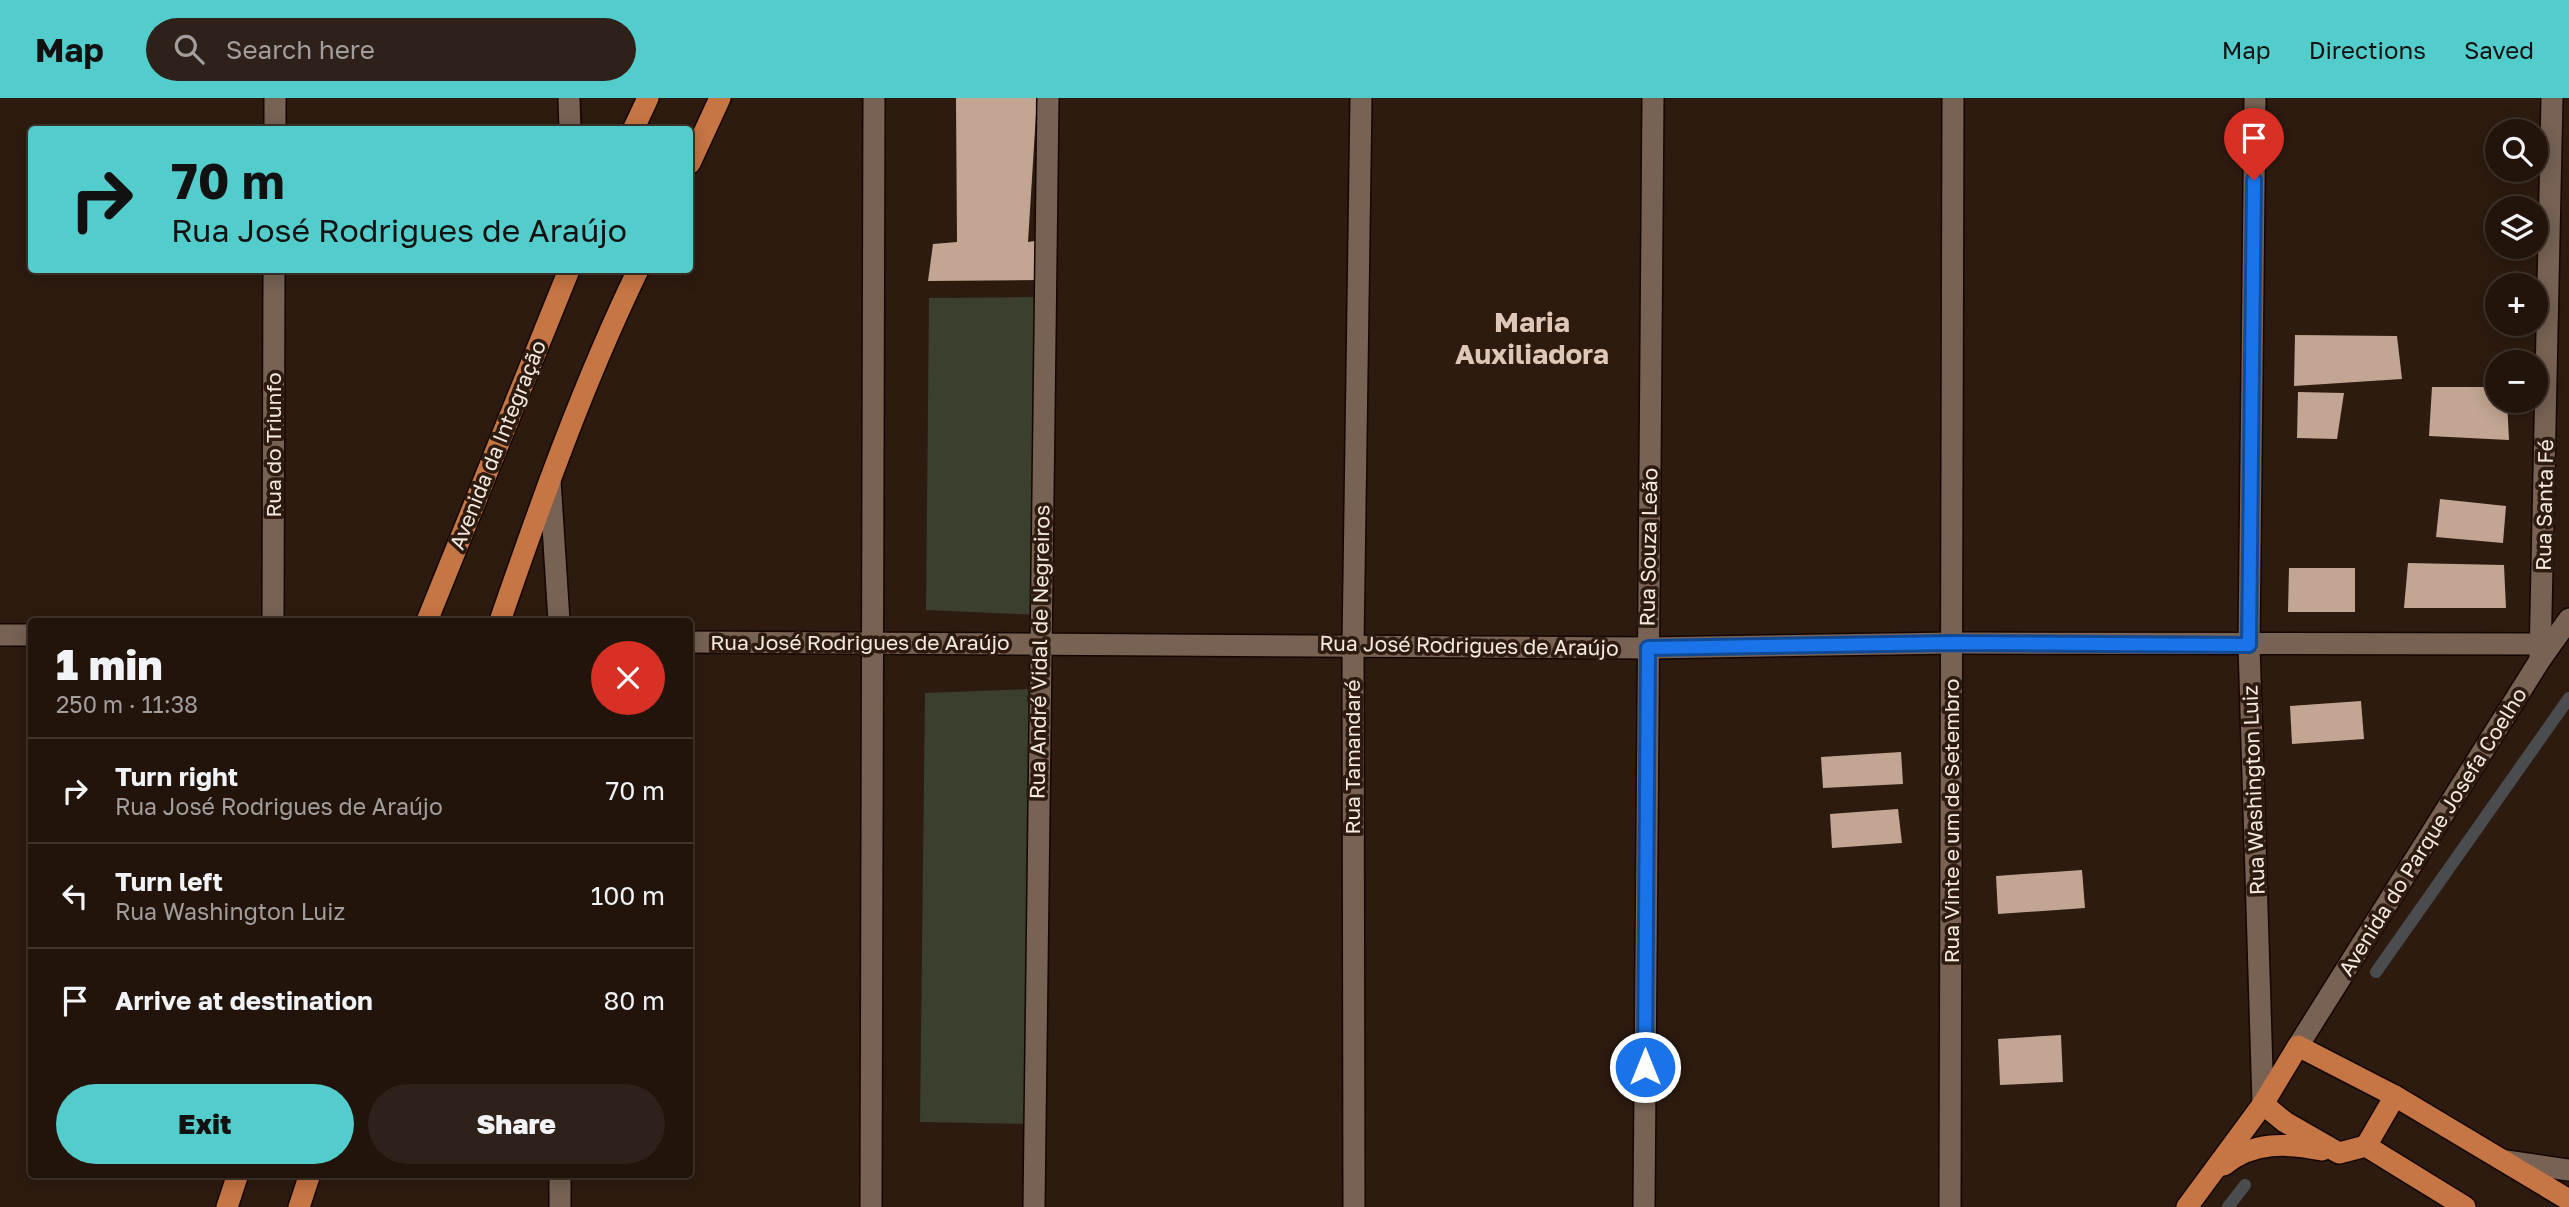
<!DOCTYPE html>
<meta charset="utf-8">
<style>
body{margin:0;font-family:"Golos Text",sans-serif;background:#2e2119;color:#f1f3f6;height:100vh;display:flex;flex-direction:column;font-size:26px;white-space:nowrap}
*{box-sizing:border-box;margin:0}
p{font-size:23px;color:#a29e9d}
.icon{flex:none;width:38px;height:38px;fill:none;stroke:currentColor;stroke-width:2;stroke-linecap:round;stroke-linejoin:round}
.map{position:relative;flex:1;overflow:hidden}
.panel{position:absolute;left:28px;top:520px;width:665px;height:560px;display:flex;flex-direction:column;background:#22140b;border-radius:7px;box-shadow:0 4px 18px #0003,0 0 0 2px #3f332c}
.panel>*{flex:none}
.guide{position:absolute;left:28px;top:28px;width:665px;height:147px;border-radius:7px;box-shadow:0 4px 18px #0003,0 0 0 2px #3f332c;background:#53cdcb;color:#111;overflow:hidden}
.buttons{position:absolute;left:2485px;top:21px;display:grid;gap:14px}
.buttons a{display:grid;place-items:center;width:63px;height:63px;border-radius:50%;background:#22140b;box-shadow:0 4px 18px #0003,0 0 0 2px #3f332c;font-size:35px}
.pin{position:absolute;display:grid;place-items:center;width:60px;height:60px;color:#fff;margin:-72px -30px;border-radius:50% 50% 50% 0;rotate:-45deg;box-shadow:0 0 7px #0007}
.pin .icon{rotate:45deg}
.me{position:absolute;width:77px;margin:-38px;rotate:0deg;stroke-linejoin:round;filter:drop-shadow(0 0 5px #0008)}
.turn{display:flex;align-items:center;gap:24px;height:147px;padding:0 28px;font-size:32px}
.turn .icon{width:91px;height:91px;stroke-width:2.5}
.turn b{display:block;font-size:49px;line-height:60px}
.round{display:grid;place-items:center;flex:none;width:74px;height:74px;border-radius:37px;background:#2e2119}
.headline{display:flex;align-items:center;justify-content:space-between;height:119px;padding:0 28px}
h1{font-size:42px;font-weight:800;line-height:52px}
.cta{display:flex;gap:14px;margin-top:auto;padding:14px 28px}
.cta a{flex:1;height:80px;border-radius:42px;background:#53cdcb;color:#111;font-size:28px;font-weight:800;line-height:80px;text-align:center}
.cta a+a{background:#2e2119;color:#f1f3f6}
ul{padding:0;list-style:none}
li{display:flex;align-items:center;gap:21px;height:105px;padding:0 28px;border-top:2px solid #3f332c}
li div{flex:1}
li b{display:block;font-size:26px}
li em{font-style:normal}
header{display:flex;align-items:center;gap:42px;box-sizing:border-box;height:98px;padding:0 35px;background:#53cdcb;color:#111}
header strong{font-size:33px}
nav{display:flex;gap:38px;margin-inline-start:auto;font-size:24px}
.search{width:490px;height:63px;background:#2e2119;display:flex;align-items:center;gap:18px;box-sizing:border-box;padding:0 24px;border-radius:38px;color:#a29e9d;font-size:26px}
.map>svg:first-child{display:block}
.green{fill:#3a3f2e}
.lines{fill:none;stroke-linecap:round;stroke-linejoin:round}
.stream{stroke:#4a4c4f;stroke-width:12}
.building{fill:#c2a693}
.minor-casing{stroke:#140600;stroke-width:24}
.major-casing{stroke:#140600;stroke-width:24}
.minor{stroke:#776254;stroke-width:21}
.major{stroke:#c67544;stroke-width:21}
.route-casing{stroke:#114b97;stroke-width:18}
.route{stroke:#1a73e8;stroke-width:12}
.labels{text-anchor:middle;stroke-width:7;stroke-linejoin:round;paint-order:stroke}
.street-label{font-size:21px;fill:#f5e9e0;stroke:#2d1b0f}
.district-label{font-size:28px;font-weight:bold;fill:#dfc7b7;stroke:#2d1b0f}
</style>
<header>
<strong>Map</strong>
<div class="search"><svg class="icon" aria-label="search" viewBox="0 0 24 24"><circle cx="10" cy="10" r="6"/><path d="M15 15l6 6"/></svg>Search here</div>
<nav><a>Map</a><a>Directions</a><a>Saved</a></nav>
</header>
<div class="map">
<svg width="2569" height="1109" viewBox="0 0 2569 1109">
<rect width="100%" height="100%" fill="#2d1b0f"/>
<g class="green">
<polygon points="1036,199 1041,517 926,512 929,200"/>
<polygon points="1029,591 1038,1026 920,1024 925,595"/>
</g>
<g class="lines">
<g class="stream">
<polyline points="2376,874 2569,600"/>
<polyline points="2228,1109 2245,1087"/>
</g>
</g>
<g class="building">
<polygon points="956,0 1037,0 1028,144 1041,142 1040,182 928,183 933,146 957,144"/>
<polygon points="2295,237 2397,238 2402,281 2294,288"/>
<polygon points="2432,289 2497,289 2497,303 2507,303 2509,342 2429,338"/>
<polygon points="2298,294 2344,295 2337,341 2297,340"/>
<polygon points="2440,401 2506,408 2503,445 2436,439"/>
<polygon points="2408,465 2504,467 2506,510 2404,510"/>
<polygon points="2289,470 2355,470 2355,514 2288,514"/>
<polygon points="2361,603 2364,641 2292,646 2290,608"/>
<polygon points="1901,654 1903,686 1823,690 1821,659"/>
<polygon points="1898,711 1902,745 1832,750 1830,716"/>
<polygon points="2082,772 2085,810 1998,816 1996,778"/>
<polygon points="2061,937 2063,984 2000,987 1998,941"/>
</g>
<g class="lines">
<defs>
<g id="minor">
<polyline points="569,0 570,32"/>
<polyline points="2255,0 2249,547 2263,1006"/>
<polyline points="275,32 275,0"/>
<polyline points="550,382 559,523"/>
<polyline points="273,523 274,172"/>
<polyline points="0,537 32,537"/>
<polyline points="690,544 1648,550 1953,545 2542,546"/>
<polyline points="2540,562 2552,0"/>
<polyline points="2298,948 2540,562 2569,521"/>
<polyline points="2506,1063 2569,1072"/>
<polyline points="560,1076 560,1109"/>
<polyline points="871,1109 874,0"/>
<polyline points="1034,1109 1048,0"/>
<polyline points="1354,1109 1353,547 1361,0"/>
<polyline points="1644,1109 1653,0"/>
<polyline points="1950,1109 1953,0"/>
</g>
<g id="major">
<polyline points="633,32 648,0"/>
<polyline points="690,65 720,0"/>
<polyline points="427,523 569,172"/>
<path d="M500 523C541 404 583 286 638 172"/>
<polyline points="2263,1006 2285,1024 2339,1055 2366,1048 2465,1109"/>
<polyline points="2366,1048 2395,998"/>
<path d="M2224 1067C2253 1043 2287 1045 2322 1052"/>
<polyline points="227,1109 238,1076"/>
<polyline points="299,1109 310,1076"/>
<polyline points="2187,1109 2263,1006 2298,948 2395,998 2569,1102"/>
</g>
</defs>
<use href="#minor" class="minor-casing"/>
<use href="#major" class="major-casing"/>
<use href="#minor" class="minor"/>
<use href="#major" class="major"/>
</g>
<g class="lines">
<defs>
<polyline id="route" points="1645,969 1648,550 1952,545 2249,547 2254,82"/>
</defs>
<use href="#route" class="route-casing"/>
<use href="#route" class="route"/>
</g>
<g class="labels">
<g class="street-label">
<text transform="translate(274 347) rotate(-90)" y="7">Rua do Triunfo</text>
<text transform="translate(498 347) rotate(-68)" y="7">Avenida da Integração</text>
<text transform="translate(2545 407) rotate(-89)" y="7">Rua Santa Fé</text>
<text transform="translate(1649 449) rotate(-89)" y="7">Rua Souza Leão</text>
<text x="860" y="552">Rua José Rodrigues de Araújo</text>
<text transform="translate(1469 548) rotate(1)" y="7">Rua José Rodrigues de Araújo</text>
<text transform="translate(1040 554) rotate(-89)" y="7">Rua André Vidal de Negreiros</text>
<text transform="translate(1353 659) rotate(-90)" y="7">Rua Tamandaré</text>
<text transform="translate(2254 692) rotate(-92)" y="7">Rua Washington Luiz</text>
<text transform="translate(1952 723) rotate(-90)" y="7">Rua Vinte e um de Setembro</text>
<text transform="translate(2433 734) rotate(-58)" y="7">Avenida do Parque Josefa Coelho</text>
</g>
<g class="district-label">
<text x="1532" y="234">Maria<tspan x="1532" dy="32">Auxiliadora</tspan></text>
</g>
</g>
</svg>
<div class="buttons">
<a><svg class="icon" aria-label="search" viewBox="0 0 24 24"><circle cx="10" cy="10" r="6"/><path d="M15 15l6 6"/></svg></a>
<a><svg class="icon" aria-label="layers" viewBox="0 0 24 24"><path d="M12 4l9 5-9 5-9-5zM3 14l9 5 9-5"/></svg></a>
<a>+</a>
<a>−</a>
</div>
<div class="pin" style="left:2254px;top:82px;background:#d93025"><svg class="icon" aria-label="arrive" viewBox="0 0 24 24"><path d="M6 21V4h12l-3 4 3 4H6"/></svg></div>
<svg class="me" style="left:1645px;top:969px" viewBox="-20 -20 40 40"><circle r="17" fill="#1a73e8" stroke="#fff" stroke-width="3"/><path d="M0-11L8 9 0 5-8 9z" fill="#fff"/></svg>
<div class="guide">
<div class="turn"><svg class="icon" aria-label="right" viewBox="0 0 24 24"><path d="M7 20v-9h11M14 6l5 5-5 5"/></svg><div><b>70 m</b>Rua José Rodrigues de Araújo</div></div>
</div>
<section class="panel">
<div class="headline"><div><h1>1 min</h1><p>250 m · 11:38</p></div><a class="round" style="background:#d93025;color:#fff"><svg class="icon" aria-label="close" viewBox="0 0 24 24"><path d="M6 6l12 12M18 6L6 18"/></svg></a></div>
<ul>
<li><svg class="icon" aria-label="right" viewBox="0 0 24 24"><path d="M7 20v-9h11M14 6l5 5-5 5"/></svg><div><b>Turn right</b><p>Rua José Rodrigues de Araújo</p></div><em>70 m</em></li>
<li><svg class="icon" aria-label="left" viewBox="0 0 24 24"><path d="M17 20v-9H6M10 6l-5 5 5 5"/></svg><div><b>Turn left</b><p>Rua Washington Luiz</p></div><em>100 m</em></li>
<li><svg class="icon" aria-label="arrive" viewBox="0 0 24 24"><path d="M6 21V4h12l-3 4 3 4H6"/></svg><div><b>Arrive at destination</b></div><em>80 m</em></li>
</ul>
<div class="cta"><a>Exit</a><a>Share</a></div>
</section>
</div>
